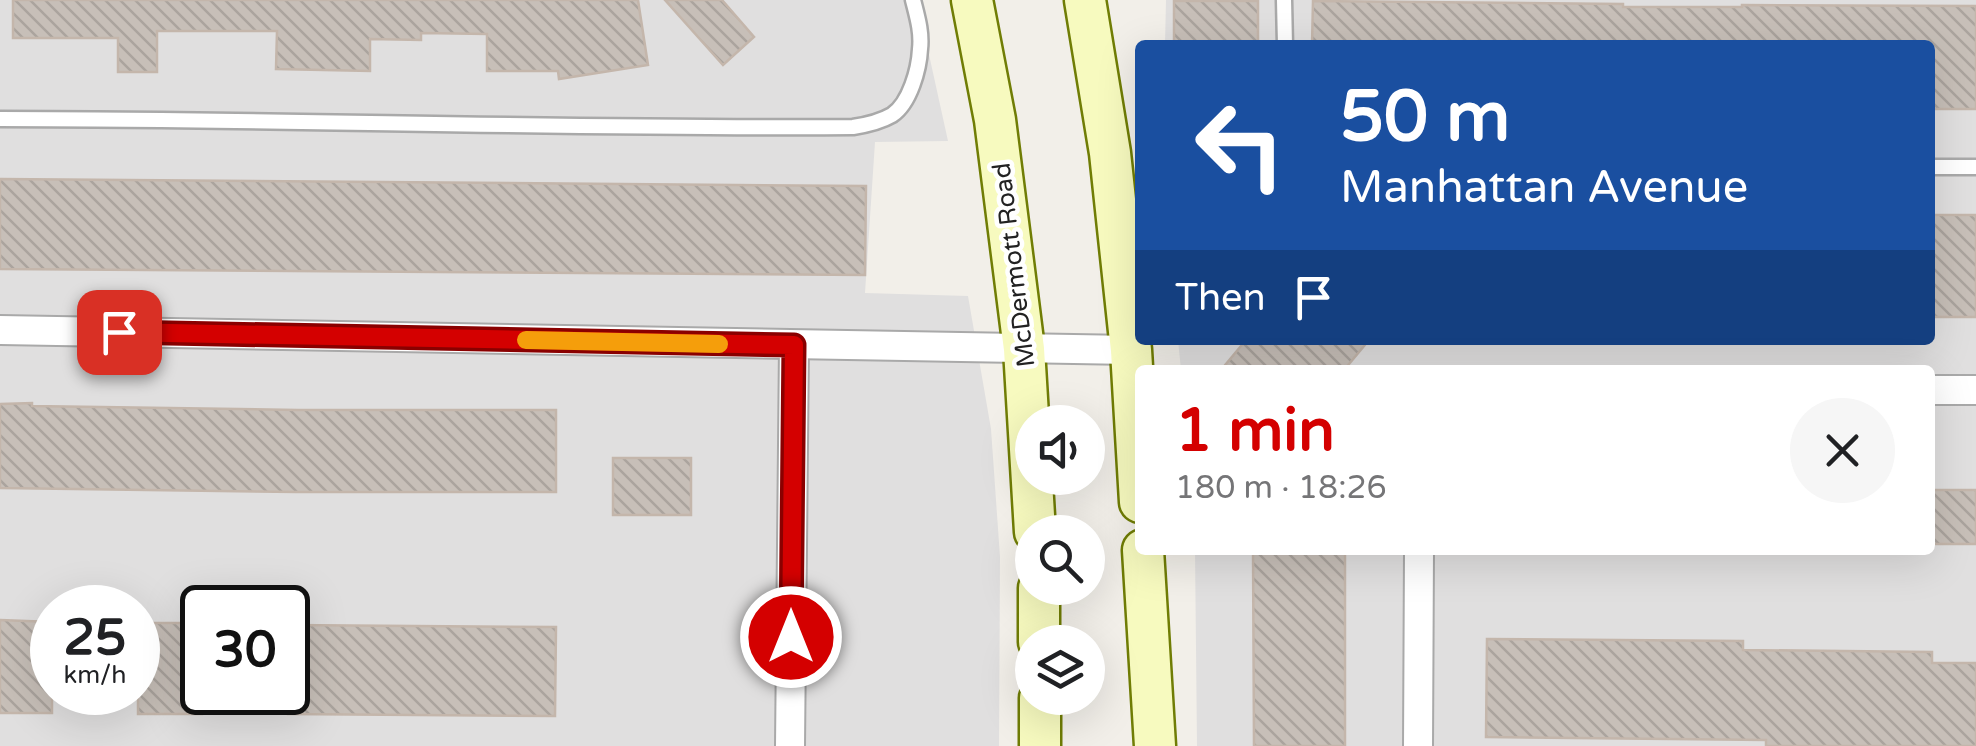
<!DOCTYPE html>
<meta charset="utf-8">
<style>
body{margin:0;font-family:"Varela Round",sans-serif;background:#f6f6f6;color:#202124;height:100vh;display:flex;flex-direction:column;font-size:38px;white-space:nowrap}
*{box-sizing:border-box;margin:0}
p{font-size:32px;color:#757577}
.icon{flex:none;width:55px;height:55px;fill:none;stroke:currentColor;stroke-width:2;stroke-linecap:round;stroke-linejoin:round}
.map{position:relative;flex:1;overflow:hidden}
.panel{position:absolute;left:1135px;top:365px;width:800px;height:190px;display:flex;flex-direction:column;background:#fff;border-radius:10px;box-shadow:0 10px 40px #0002}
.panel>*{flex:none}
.guide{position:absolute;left:1135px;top:40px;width:800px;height:305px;border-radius:10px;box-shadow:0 10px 40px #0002;background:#1a4fa0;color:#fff;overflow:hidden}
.fabs{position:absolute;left:1015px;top:405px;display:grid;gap:20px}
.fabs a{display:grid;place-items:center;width:90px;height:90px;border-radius:50%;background:#fff;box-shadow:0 10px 40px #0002;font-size:50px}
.speed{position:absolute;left:30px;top:585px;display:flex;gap:20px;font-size:50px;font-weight:700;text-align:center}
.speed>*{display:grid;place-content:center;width:130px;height:130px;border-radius:50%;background:#fff;box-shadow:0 10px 40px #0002;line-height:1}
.speed small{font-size:25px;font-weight:400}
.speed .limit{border:5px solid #111;border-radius:15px;background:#fff;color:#111}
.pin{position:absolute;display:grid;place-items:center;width:85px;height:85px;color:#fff;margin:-42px;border-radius:20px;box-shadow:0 5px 15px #0006}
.me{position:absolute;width:110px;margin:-55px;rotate:0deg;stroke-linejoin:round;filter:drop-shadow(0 0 8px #0008)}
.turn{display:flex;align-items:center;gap:35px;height:210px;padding:0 40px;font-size:45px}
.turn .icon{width:130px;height:130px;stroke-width:2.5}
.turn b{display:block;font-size:70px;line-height:85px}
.then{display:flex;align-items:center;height:95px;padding:0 40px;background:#0003;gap:20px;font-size:38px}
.round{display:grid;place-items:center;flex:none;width:105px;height:105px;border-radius:52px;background:#f6f6f6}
.overview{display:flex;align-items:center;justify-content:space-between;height:170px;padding:0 40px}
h1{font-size:60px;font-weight:700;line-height:75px;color:#d40000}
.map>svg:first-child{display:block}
.residential{fill:#e0dfdf;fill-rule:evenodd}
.building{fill:url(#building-back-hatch);stroke:#c4b6ab;stroke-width:2.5}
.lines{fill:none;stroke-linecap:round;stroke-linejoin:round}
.lane-casing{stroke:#a9a9a9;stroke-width:19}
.street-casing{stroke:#a9a9a9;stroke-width:32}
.secondary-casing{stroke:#707d05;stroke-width:45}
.lane{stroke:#fff;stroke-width:14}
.street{stroke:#fff;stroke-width:28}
.secondary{stroke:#f7fabf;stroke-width:40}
.route-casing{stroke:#8a0000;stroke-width:25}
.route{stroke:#d40000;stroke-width:18}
.slow{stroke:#f59e0b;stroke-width:18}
.labels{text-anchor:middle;stroke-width:9;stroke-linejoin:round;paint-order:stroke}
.street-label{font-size:25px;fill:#222;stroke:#fff}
</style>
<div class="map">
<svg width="1976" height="746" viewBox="0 0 1976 746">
<defs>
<pattern id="building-back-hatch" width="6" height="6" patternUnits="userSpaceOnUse" patternTransform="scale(2.5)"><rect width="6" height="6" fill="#c7bfb8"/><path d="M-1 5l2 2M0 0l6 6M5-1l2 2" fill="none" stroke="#aba49e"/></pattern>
</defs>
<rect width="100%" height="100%" fill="#f2efe9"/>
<g class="residential">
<path d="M0 0H917L948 141 875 142 865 293 968 296 991 429 1000 557 999 746H0ZM52 608H138V692H52ZM202 608H288V692H202Z"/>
<polygon points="1166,0 1976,0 1976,746 1197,746 1195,550 1930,550 1930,370 1181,370 1178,340 1930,340 1930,45 1165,45"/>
</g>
<g class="building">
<polygon points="13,0 638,0 648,65 559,79 558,71 487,71 487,34 421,33 421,40 370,39 370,71 276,69 277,31 157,31 157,72 118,72 118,38 13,38"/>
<polygon points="665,0 722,0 754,37 723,65"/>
<rect x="1174" y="1" width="84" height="44"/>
<polygon points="1313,1 1623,4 1623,7 1742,7 1742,5 1976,6 1976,109 1930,109 1930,45 1312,45"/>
<polygon points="0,179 866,186 865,275 0,269"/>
<rect x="1930" y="215" width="46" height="102"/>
<polygon points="1246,340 1369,340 1344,370 1221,370"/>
<polygon points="32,403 32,406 298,410 556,410 556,492 297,492 0,488 0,404"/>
<rect x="613" y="458" width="78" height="57"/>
<rect x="1930" y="490" width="46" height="54"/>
<polygon points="1253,550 1345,550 1345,746 1254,746"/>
<polygon points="0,620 52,622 52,713 0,713"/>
<rect x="138" y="623" width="64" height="91"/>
<polygon points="288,625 556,627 555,716 288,714"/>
<polygon points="1487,639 1743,641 1743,650 1932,652 1932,663 1976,663 1976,746 1766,746 1766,740 1486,737"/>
</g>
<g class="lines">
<defs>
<g id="lane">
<polyline points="1284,0 1285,45"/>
<path d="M0 119C284 119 569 129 853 127 866 125 880 122 892 115 910 103 919 69 920 49 922 32 917 16 913 0"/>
<polyline points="1930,167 1976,167"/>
</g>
<g id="street">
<polyline points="0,330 1131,350"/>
<polyline points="1930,390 1976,390"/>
<polyline points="790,746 794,345"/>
<polyline points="1418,746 1419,550"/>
</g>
<g id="secondary">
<polyline points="972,0 995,120 1024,349 1035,532"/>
<polyline points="1085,0 1110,153 1131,350 1140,502"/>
<polyline points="1143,550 1155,746"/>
<polyline points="1039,588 1039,642"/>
<polyline points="1040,698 1040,746"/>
</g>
</defs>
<use href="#lane" class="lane-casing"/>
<use href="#street" class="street-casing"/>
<use href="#secondary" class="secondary-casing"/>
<use href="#lane" class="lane"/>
<use href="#street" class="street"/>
<use href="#secondary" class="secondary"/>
</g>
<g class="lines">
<defs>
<polyline id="route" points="119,332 794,345 791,637"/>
</defs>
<use href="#route" class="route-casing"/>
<use href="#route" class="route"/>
<polyline class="slow" points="526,340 719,344"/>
</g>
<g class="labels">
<g class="street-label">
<text transform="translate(1013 265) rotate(-97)" y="9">McDermott Road</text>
</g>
</g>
</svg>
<div class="fabs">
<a><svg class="icon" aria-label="sound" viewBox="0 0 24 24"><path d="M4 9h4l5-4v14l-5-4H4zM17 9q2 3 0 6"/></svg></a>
<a><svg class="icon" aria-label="search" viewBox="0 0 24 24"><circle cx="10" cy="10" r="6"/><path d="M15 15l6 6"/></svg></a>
<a><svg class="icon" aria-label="layers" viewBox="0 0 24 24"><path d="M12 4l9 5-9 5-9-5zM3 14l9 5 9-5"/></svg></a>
</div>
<div class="speed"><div>25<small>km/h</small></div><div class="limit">30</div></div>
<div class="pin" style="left:119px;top:332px;background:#d93025"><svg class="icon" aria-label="arrive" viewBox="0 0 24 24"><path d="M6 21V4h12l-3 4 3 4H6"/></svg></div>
<svg class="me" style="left:791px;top:637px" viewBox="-20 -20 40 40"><circle r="17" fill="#d40000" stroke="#fff" stroke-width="3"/><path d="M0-11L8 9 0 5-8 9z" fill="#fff"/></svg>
<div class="guide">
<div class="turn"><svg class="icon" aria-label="left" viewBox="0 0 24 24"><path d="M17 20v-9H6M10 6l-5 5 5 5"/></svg><div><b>50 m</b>Manhattan Avenue</div></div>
<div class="then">Then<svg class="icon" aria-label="arrive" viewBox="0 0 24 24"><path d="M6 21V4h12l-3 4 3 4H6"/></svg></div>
</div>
<section class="panel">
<div class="overview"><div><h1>1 min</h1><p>180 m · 18:26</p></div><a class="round"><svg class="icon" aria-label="close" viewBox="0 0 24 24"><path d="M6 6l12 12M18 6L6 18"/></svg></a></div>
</section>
</div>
